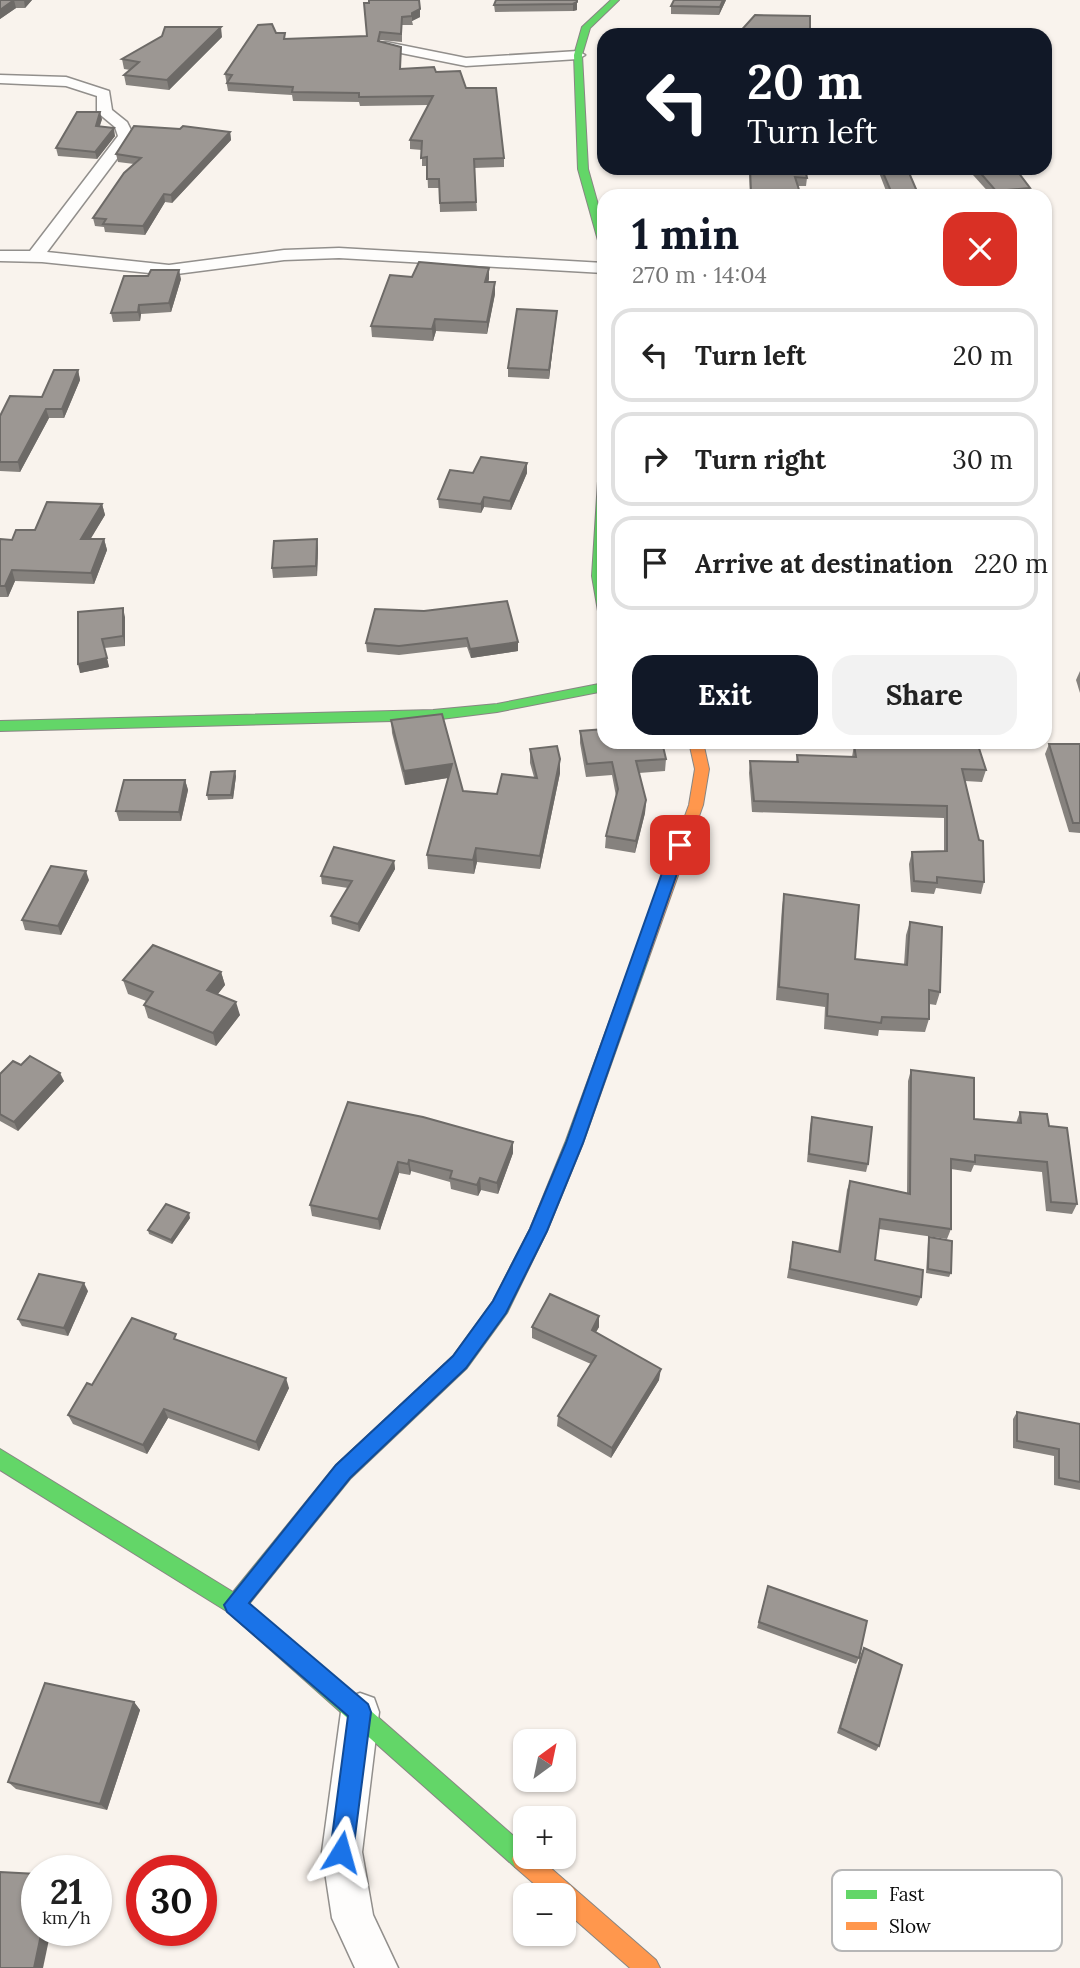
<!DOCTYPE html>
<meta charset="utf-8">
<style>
body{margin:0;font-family:Lora,serif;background:#f2f2f2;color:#222;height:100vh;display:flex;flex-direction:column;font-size:26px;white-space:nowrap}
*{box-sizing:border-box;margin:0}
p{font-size:23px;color:#767676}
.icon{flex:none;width:38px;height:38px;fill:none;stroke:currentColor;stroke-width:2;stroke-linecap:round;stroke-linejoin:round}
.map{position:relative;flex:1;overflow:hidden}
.panel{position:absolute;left:597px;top:189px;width:455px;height:560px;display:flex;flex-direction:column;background:#fff;border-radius:21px;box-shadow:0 2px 5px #0004}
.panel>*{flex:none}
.banner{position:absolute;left:597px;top:28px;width:455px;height:147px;border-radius:21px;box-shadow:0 2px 5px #0004;background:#111827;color:#fff;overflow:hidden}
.needle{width:46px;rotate:33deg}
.fabs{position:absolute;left:513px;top:1729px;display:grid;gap:14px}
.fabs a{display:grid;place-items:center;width:63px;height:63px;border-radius:14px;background:#fff;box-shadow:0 2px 5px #0004;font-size:35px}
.speed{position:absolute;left:21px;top:1855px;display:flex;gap:14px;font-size:35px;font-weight:700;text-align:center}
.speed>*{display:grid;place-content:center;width:91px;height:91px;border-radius:50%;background:#fff;box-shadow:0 2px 5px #0004;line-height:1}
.speed small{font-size:18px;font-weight:400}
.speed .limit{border:10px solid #d22;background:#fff;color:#111}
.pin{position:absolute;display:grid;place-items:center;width:60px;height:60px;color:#fff;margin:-30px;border-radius:14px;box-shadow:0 4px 10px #0006}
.me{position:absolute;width:77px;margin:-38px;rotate:8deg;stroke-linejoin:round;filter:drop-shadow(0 0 5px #0008)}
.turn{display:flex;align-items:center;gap:24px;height:147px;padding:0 35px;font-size:32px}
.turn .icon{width:91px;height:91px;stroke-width:2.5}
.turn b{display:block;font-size:49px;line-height:60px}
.round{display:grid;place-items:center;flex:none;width:74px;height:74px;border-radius:21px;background:#f2f2f2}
.summary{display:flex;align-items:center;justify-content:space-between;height:119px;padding:0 35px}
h1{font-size:42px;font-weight:800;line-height:52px;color:#111827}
.action{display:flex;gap:14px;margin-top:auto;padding:14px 35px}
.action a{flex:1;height:80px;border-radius:21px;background:#111827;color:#fff;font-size:28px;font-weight:800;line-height:80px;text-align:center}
.action a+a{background:#f2f2f2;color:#222}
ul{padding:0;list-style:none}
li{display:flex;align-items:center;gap:21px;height:94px;margin:0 14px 10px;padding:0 21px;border:4px solid #e0e0e0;border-radius:21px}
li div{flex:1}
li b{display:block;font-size:26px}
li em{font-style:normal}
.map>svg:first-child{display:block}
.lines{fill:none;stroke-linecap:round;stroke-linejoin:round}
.street-casing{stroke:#928f8c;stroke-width:3}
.fast-casing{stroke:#888683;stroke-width:2}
.slow-casing{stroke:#888683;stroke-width:2}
.street{fill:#fefdfc;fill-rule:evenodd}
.fast{fill:#63d668;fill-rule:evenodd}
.slow{fill:#ff974d;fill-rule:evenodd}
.wall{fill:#86827e}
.shaded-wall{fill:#6d6a67}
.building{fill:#9c9793;stroke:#6d6a67;stroke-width:2}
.route{fill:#1a73e8;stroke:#114b97;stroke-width:2}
.key{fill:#fff;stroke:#b6b6b6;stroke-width:2}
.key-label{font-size:19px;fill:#0a0a0a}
</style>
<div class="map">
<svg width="1080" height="1968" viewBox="0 0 1080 1968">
<rect width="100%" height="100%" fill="#f9f3ed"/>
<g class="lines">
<defs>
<g id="street">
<polygon points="386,42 466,58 578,51 585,55 578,59 466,66 381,49 381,43"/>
<polygon points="0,75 66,77 109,91 112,110 127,122 134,136 47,252 169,265 284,250 339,248 604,263 604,273 339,258 284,260 169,275 42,262 0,261 0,251 30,251 118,136 115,127 97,112 97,96 66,86 0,83"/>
<polygon points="360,1693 374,1698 379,1712 362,1852 373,1915 398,1968 355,1968 332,1918 322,1852 341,1712 346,1698"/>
</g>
<g id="fast">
<polygon points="611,0 619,0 590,28 582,55 588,169 604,226 604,247 599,244 578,169 574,55 582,27"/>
<polygon points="604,478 604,615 598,611 592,576 598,481"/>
<polygon points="604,683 604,691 497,712 433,720 0,731 0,721 433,710 497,704"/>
<polygon points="640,954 648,960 583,1143 547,1231 507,1313 467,1368 350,1479 249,1604 525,1846 525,1857 534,1857 534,1859 531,1867 523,1870 515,1867 228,1612 0,1470 0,1449 233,1592 336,1465 453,1356 493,1301 530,1229 565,1143 632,960"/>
</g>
<g id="slow">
<polygon points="689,742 703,742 709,769 703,805 648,960 640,966 632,960 689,805 695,769"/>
<polygon points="523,1848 525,1857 538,1857 656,1960 660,1968 630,1968 564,1910 564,1895 547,1895 515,1867 512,1859 515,1851"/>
</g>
</defs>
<use href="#street" class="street-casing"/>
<use href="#fast" class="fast-casing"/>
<use href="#slow" class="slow-casing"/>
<use href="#street" class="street"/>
<use href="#fast" class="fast"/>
<use href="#slow" class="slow"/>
</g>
<g class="wall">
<polygon points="0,0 32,0 25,8 16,8 0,19"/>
<polygon points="577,0 577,10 573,11 495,12 494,5"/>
<polygon points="726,0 719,15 671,14 671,6"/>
<polygon points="364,3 420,17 412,21 413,25 402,25 402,42 380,40 380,41 401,56 401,69 436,72 466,88 504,158 504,167 474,168 477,211 440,212 439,188 428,188 427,166 422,166 422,150 410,149 410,140 428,105 360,106 359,102 293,101 292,95 228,91 225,74 276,33 285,39 367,36"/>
<polygon points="222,37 169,90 126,85 124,75 130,70 124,69 122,59"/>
<polygon points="102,119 100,126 115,136 97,159 58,156 56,148"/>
<polygon points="180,129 230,132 231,140 172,203 165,202 145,235 105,232 104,227 95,226 93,218 134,164 118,162 116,154"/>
<polygon points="749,168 907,168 919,196 888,196 878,170 806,170 807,178 806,186 798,186 801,196 750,196"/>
<polygon points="975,168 1015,168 1030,188 1028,196 992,196 973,175"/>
<polygon points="181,279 171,312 141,314 140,321 113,322 111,313"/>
<polygon points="489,279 488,282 495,294 487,334 436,331 433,341 372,337 371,326"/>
<polygon points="557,311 556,320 549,379 508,377 508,368"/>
<polygon points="78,370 80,380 64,418 49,418 20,472 0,471 0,416 42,397"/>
<polygon points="473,473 527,473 511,510 484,507 481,513 439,508 438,499"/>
<polygon points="102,504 105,515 90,539 104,539 107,550 94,584 15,581 8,597 0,597 0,539 12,540"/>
<polygon points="317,539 318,549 317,576 273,578 272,568"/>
<polygon points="375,609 518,651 471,658 467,647 399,655 367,652 366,643"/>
<polygon points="78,612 125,617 125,646 104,648 109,667 80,673"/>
<polygon points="1080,671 1080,693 1076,680"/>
<polygon points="391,720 463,791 497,794 534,777 530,763 530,749 560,759 560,773 540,869 477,862 474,874 428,869 427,855 448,778 405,785 392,733"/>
<polygon points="580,731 666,759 665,771 639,773 646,800 645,813 635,853 605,848 606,836 616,796 612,775 586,777 580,743"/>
<polygon points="935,742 977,742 986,770 982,782 965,781 984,882 981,894 936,888 934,894 911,892 909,864 912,852 944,851 944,818 752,812 749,773 750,761 796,762 797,755 852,757 854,745 906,747 907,743 935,744"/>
<polygon points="1049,744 1080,744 1080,833 1069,832 1045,754"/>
<polygon points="236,776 233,799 208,800 207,795"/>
<polygon points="185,780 188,790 181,821 119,821 116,811"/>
<polygon points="394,861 395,869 359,932 332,924 331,916 348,888 322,884 321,876"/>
<polygon points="89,880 61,935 25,930 22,920"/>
<polygon points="784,894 855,959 904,965 906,935 910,922 940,992 936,1005 929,1004 929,1019 925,1032 879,1030 878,1036 824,1029 825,1007 776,1000 782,907"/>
<polygon points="221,972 225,985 217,995 240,1015 216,1046 148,1018 144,1005 146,1001 128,994 123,980"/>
<polygon points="21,1065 64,1081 18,1131 0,1121 0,1074"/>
<polygon points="911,1070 974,1119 1016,1123 1020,1112 1049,1126 1077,1204 1072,1214 1046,1211 1042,1172 974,1165 971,1172 951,1169 951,1229 947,1239 879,1229 875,1260 921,1297 917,1306 787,1278 793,1242 838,1252 847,1190 850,1181 907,1193 908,1081"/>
<polygon points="348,1102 513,1142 513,1153 498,1194 481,1190 478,1196 451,1189 450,1182 411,1171 410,1175 399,1173 380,1230 312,1216 310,1205"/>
<polygon points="812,1117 868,1164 866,1172 807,1162 810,1126"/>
<polygon points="190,1218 172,1244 149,1234 148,1230"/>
<polygon points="929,1237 951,1273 949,1277 926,1273 928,1242"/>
<polygon points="88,1291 68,1336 22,1326 18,1319"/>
<polygon points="532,1327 599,1327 595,1333 659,1380 611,1458 557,1426 558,1416 591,1364 532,1338"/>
<polygon points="179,1341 289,1388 259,1451 168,1418 147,1454 73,1424 68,1415 92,1385"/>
<polygon points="1017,1412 1080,1424 1080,1490 1054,1485 1054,1456 1013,1448 1013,1419"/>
<polygon points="768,1586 859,1658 856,1664 757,1628"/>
<polygon points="864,1648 879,1746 876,1751 837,1733 861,1654"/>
<polygon points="134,1702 140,1710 107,1810 16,1789 8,1782"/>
</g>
<g class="shaded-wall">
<polygon points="14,0 16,8 0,19 0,10"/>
<polygon points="24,0 32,0 25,8"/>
<polygon points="723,0 726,0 719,15 720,7"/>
<polygon points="577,2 577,10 573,11 573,4"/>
<polygon points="420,9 420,17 412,21 412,13"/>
<polygon points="221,27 222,37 169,90 167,80"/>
<polygon points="100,112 102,119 97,133 96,126"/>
<polygon points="114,128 115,136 97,159 95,152"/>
<polygon points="230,132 231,140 172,203 171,195"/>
<polygon points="164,194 165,202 145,235 143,226"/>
<polygon points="489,268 489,279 485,293 485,282"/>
<polygon points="179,270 181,279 171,312 169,303"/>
<polygon points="495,282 495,294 487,334 487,322"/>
<polygon points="139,305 141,314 140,321 138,312"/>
<polygon points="557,311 556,320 549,379 549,370"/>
<polygon points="435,319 436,331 433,341 432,329"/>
<polygon points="78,370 80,380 64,418 62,409"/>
<polygon points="46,409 49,418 20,472 18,462"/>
<polygon points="527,463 527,473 511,510 510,501"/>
<polygon points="484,497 484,507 481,513 481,504"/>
<polygon points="102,504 105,515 84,550 81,539"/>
<polygon points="104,539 107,550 94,584 91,573"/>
<polygon points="317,539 318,549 317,576 316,566"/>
<polygon points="12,570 15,581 8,597 5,586"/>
<polygon points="123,608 125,617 125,646 123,636"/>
<polygon points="518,642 518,651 471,658 470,649"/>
<polygon points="107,658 109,667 80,673 78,664"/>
<polygon points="560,759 560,773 540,869 540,856"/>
<polygon points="452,764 453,777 405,785 404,771"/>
<polygon points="235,771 236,776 233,799 231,795"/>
<polygon points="185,780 188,790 181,821 179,812"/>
<polygon points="646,800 645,813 635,853 636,841"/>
<polygon points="476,848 477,862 474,874 473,860"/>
<polygon points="394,861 395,869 359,932 358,924"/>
<polygon points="86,871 89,880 61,935 58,926"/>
<polygon points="221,972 225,985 210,1004 207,990"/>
<polygon points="236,1002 240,1015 216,1046 213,1033"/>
<polygon points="60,1073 64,1081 18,1131 14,1122"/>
<polygon points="513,1142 513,1153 498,1194 497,1183"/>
<polygon points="409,1160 411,1171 410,1175 408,1164"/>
<polygon points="398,1162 399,1173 380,1230 378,1219"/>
<polygon points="480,1178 481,1190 478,1196 477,1185"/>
<polygon points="189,1213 190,1218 172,1244 171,1240"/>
<polygon points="84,1283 88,1291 68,1336 64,1328"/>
<polygon points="599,1316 599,1327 591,1341 592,1330"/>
<polygon points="661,1369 659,1380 611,1458 612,1448"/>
<polygon points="286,1378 289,1388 259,1451 256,1442"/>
<polygon points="164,1409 168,1418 147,1454 143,1445"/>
<polygon points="134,1702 140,1710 107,1810 100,1804"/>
<polygon points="42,1930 51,1930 43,1968 34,1968"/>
</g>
<g class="building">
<polygon points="0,0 24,0 14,0 0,10"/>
<polygon points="369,0 419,0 420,9 412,13 412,16 402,17 401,34 380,32 378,41 401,47 400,69 434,67 436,72 460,71 466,88 496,88 504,158 474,159 476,202 440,203 439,179 427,179 427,157 421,158 422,141 410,140 433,96 359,97 359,93 292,92 293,87 227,83 232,75 225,74 258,25 272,24 276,33 285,33 284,39 367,36 364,3 369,3"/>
<polygon points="496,0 577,0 577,2 573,4 494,5"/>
<polygon points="674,0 723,0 720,7 671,6"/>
<polygon points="755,15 810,16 810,35 737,35"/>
<polygon points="165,27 221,27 167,80 124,75 139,62 122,59 162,36"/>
<polygon points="77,112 100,112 96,126 114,128 95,152 56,148"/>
<polygon points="134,126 180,129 183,126 230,132 171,195 164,194 143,226 103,224 106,219 93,218 124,173 141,158 116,154"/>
<polygon points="750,168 805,168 807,178 795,177 801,196 760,196 759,192 751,192"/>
<polygon points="881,168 907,168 919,196 893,196"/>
<polygon points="976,168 1015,168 1030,188 996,191"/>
<polygon points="419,262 489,268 485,282 495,282 487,322 435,319 432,329 371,326 390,275 412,277"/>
<polygon points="151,270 179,270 169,303 139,305 138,312 111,313 124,276 148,276"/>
<polygon points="517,309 557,311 549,370 508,368"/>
<polygon points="54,370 78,370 62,409 46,409 18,462 0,462 0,416 10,396 42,397"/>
<polygon points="481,457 527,463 510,501 484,497 481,504 438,499 450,470 473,473"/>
<polygon points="47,502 102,504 81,539 104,539 91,573 12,570 5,586 0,586 0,539 12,540 16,530 35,530"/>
<polygon points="317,539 316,566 272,568 274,541"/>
<polygon points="507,601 518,642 470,649 467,638 399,646 366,643 375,609 424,611"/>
<polygon points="123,608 123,636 102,639 107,658 78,664 78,612"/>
<polygon points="442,714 463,791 497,794 502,774 537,778 530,749 557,746 560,759 540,856 476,848 473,860 427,855 452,764 404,771 391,720"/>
<polygon points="604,729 604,742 662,742 666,759 636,761 646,800 636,841 606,836 618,789 612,762 587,764 580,731"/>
<polygon points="941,742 977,742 986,770 962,769 979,840 983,841 984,882 937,877 937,883 914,881 912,852 947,851 947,806 754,801 750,761 798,762 797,755 856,757 854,745 908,747 907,743 942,744"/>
<polygon points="1049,744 1080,744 1080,823 1073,823"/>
<polygon points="235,771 231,795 207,795 211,772"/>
<polygon points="124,780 185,780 179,812 116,811"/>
<polygon points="334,847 394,861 358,924 331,916 352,881 321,876"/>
<polygon points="51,866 86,871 58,926 22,920"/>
<polygon points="784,894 859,905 855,959 907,965 910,922 942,927 940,992 929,990 929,1019 882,1017 881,1023 827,1016 828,994 779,987"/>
<polygon points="153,945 221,972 207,990 236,1002 213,1033 144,1005 153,992 123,980"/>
<polygon points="30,1056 60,1073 14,1122 0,1114 0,1074 13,1061 21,1065"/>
<polygon points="911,1070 974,1078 974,1119 1021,1123 1020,1112 1047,1114 1049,1126 1067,1128 1077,1204 1051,1202 1047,1162 975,1155 975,1162 951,1159 951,1229 880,1219 875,1260 923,1270 921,1297 790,1269 793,1242 840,1252 850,1181 910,1194"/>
<polygon points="348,1102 423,1117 513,1142 497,1183 480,1178 477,1185 450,1178 452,1171 409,1160 408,1164 398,1162 378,1219 310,1205"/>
<polygon points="812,1117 872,1127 868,1164 809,1154"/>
<polygon points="166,1204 189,1213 171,1240 148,1230"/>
<polygon points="929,1237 952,1241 951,1273 928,1269"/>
<polygon points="39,1274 84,1283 64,1328 18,1319"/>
<polygon points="550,1294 599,1316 592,1330 661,1369 612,1448 558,1416 596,1356 532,1327"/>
<polygon points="132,1318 176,1334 174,1339 286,1378 256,1442 164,1409 143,1445 68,1415 87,1383 92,1385"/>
<polygon points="1017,1412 1080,1424 1080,1482 1059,1478 1059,1449 1017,1441"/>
<polygon points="768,1586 867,1621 859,1658 759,1622"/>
<polygon points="864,1648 902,1665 879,1746 840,1728"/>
<polygon points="45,1683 134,1702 100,1804 8,1782"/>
<polygon points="0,1872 37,1874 37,1930 42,1930 34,1968 0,1968"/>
</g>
<polygon class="route" points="680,840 687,845 583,1143 547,1231 506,1313 466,1368 350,1478 249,1603 368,1704 371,1712 353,1852 350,1860 341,1863 333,1860 330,1852 348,1716 227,1612 224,1605 336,1465 453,1356 493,1301 530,1229 566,1143 672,845"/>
<rect x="832" y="1870" width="230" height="81" rx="10" class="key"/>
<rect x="846" y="1890" width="31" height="9" fill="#63d668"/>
<rect x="846" y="1922" width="31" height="8" fill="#ff974d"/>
<g class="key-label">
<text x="889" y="1901">Fast</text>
<text x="889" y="1933">Slow</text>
</g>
</svg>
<div class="fabs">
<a><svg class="needle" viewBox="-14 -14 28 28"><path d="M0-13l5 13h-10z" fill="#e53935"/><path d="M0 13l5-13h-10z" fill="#767676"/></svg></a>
<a>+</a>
<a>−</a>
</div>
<div class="speed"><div>21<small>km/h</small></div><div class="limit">30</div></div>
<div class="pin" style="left:680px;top:845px;background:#d93025"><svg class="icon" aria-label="arrive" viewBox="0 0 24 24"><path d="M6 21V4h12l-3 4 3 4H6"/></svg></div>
<svg class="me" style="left:341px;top:1852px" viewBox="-20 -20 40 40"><path d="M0-17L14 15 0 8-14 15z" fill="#1a73e8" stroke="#fff" stroke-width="4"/></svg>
<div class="banner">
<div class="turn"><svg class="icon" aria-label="left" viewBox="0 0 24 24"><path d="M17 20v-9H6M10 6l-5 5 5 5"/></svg><div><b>20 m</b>Turn left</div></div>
</div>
<section class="panel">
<div class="summary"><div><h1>1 min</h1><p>270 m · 14:04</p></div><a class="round" style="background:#d93025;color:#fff"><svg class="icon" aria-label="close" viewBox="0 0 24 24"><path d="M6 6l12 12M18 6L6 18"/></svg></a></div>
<ul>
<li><svg class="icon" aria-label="left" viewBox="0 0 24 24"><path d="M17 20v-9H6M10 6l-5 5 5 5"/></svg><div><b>Turn left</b></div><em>20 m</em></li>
<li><svg class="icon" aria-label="right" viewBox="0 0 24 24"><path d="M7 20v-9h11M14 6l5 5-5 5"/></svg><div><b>Turn right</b></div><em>30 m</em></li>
<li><svg class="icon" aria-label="arrive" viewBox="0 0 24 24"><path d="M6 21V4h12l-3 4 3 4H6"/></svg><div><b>Arrive at destination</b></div><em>220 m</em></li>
</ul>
<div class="action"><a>Exit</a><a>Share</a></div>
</section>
</div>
